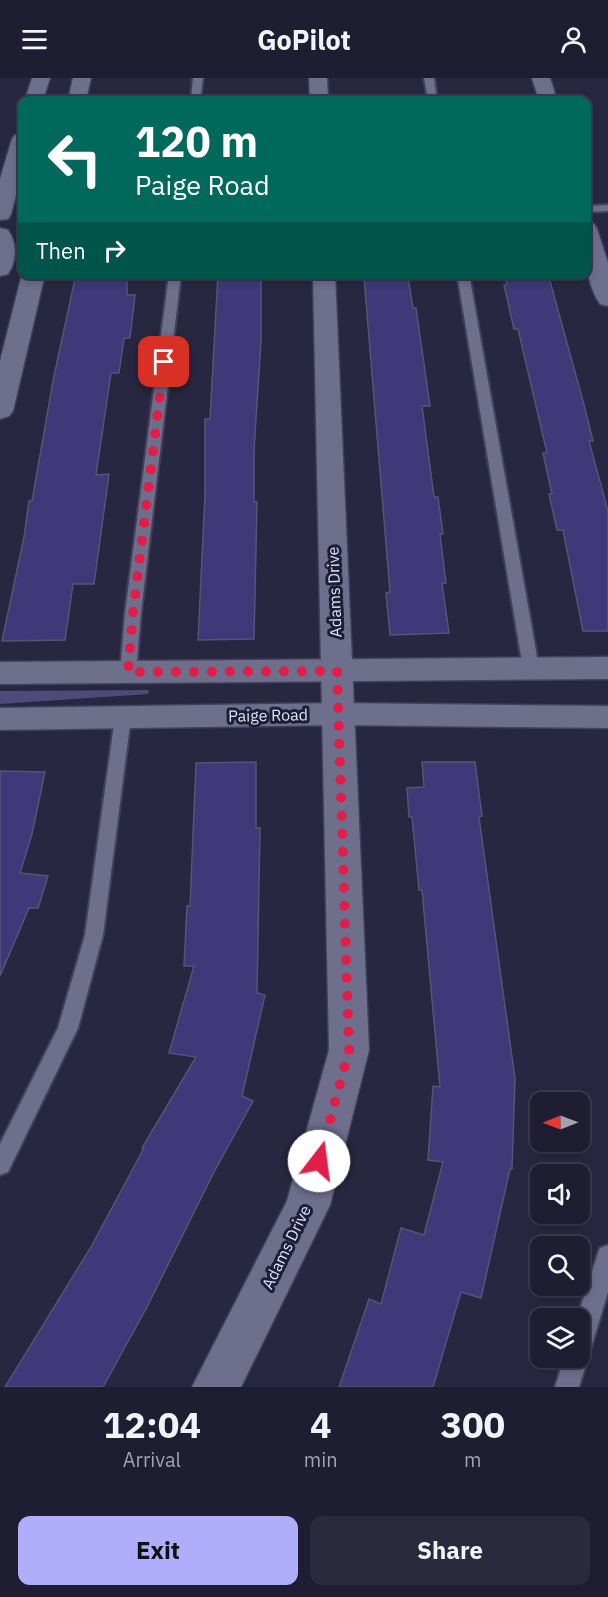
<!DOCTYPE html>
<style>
body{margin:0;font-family:"IBM Plex Sans",sans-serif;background:#2b2a3d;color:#f1f3f6;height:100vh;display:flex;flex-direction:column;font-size:22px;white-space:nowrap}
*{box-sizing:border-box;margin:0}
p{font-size:20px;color:#a1a2ab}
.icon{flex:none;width:33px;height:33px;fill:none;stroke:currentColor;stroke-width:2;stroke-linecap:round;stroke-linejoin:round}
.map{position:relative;height:1309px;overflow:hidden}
.panel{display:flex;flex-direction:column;background:#1e1d31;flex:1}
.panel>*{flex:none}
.hud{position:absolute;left:18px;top:18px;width:573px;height:183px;border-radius:12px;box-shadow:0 3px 9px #0003,0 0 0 2px #3c3b4d;background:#00695c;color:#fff;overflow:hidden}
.needle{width:39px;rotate:269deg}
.controls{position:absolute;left:530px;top:1014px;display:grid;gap:12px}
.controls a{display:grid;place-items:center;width:60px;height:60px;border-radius:12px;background:#1e1d31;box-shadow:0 3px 9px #0003,0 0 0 2px #3c3b4d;font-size:30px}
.pin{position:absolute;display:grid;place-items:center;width:51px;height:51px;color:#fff;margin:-26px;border-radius:12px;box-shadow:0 3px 9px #0006}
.me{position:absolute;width:66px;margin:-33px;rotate:15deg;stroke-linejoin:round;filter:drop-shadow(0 0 4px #0008)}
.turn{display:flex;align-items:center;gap:21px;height:126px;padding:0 18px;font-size:27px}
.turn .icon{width:78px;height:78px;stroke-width:2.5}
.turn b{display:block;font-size:42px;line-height:51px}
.then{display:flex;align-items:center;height:57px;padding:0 18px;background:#0003;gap:12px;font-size:22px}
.eta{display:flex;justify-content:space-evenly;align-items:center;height:102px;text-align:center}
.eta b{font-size:36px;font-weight:700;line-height:42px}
.cta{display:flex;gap:12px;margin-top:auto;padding:12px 18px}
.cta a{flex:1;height:69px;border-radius:12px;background:#b0aefa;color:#111;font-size:24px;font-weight:700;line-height:69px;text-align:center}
.cta a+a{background:#2b2a3d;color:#f1f3f6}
header{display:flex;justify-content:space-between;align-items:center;height:78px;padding:0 18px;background:#1e1d31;font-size:27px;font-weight:700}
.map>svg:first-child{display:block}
.green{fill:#4e4b7b}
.building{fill:#3f3879;stroke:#555573;stroke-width:1.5}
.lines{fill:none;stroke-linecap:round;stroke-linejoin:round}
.service-casing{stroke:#434158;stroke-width:4}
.minor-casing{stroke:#434158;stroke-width:3}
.tertiary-casing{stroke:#434158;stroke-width:3}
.secondary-casing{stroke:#434158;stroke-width:3}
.service{fill:#6e6e8d;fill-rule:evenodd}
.minor{fill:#6e6e8d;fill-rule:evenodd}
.tertiary{fill:#6e6e8d;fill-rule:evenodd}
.secondary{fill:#6e6e8d;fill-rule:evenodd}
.route{stroke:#e11d48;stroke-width:10;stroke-dasharray:0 18}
.labels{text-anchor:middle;stroke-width:6;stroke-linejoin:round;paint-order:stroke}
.street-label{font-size:16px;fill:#e0e1f3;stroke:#1e1d37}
</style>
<header><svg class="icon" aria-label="menu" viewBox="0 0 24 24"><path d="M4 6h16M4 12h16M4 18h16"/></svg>GoPilot<svg class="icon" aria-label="person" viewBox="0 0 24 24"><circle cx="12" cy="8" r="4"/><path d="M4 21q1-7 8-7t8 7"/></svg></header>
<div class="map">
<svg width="608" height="1309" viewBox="0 0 608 1309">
<rect width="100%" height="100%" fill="#282741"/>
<polygon class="green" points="149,612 148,616 0,626 0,613"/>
<g class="building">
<polygon points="76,196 127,196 127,217 135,217 130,260 124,260 119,295 111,295 96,397 109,396 94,506 73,506 65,562 2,563 24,459 29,423 32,423 53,303"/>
<polygon points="218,196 261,196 261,263 254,372 254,424 257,424 254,561 198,562 205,416 205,341 210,341"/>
<polygon points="505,196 548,196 583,323 593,363 589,363 608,433 608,553 583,553 563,452 557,452 549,416 552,416 543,375 547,375 518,251 514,251 504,207 507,207"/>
<polygon points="364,199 408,199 413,230 416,230 430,328 422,328 434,419 438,419 443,456 440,456 446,505 442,505 449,555 390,557 386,515 390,514"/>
<polygon points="256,684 256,750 260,750 257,915 265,917 242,1018 253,1023 214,1094 147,1229 103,1309 5,1309 91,1169 144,1070 142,1070 196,979 169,975 194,888 184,888 187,828 190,828 196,685"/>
<polygon points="422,684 475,684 482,738 479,739 515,1001 512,1091 510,1091 481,1220 461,1214 433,1309 339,1309 369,1221 381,1226 401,1150 424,1157 443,1084 428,1082 433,1008 440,1009 422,812 419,812 412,739 409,739 407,710 424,709"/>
<polygon points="0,693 45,694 32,756 20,795 48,798 38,830 29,830 0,898"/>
</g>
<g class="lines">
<defs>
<g id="service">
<polygon points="193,0 203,0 200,22 191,22"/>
<polygon points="424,0 434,0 437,22 428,22"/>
<polygon points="608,127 608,133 586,134 586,128"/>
<polygon points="169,196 181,196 141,535 136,594 134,598 122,598 120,594 125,535"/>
<polygon points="457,196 469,196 539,590 537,594 525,594 523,590"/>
<polygon points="123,633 129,635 131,639 103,857 78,950 8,1094 0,1097 0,1066 58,950 85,857 115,639 117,635"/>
<polygon points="608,1167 608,1214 579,1309 555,1309 564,1280 579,1280 579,1240 577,1240 597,1178 600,1170"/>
</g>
<g id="minor">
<polygon points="73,0 91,0 86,22 68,22"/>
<polygon points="309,0 327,0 328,22 310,22"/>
<polygon points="532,0 550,0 557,22 539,22"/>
<path d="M586 145 594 146 597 151 608 185V228L600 226C584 203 586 171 586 145Z"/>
<polygon points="22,196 45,196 13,333 9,338 0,341 0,283"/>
<polygon points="313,196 335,196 369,972 330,1127 241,1309 192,1309 287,1123 329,972"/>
</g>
<g id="tertiary">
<polygon points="32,0 50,0 43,22 25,22"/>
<polygon points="22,55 22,94 11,136 8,141 0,142 0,101 12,61 15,57"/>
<path d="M0 150 8 152C17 165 17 183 8 196L0 198Z"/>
</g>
<g id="secondary">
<polygon points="608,579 608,601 0,606 0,584"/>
<polygon points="340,625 608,628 608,650 340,647 0,652 0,630"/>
</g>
</defs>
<use href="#service" class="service-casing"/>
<use href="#minor" class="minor-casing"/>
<use href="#tertiary" class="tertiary-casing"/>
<use href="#secondary" class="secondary-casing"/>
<use href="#service" class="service"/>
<use href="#minor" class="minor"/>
<use href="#tertiary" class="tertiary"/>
<use href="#secondary" class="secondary"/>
</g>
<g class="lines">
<polyline class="route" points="164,284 133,535 128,594 337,593 349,972 319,1083"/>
</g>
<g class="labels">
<g class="street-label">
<text transform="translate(334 514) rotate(-92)" y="6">Adams Drive</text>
<text transform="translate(268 637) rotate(-1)" y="6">Paige Road</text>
<text transform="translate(286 1169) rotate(-64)" y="6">Adams Drive</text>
</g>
</g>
</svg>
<div class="controls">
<a><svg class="needle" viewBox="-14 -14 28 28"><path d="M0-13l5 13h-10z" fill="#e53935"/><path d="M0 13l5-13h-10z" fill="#a1a2ab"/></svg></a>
<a><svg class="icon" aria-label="sound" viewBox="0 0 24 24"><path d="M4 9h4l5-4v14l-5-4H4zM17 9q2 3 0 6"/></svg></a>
<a><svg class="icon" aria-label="search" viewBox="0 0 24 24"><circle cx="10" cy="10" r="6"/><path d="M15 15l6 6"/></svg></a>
<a><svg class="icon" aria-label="layers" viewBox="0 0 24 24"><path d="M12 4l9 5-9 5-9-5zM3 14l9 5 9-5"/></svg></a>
</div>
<div class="pin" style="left:164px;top:284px;background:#d93025"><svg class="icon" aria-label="arrive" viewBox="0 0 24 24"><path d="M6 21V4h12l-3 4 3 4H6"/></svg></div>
<svg class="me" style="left:319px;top:1083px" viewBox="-20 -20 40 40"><circle r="19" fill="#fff"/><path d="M0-13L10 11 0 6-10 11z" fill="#e11d48"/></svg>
<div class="hud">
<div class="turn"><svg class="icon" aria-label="left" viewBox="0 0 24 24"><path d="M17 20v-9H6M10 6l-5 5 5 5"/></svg><div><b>120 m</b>Paige Road</div></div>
<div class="then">Then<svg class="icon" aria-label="right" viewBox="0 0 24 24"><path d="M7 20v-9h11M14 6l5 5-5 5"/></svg></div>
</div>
</div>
<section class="panel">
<div class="eta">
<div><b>12:04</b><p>Arrival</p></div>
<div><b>4</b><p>min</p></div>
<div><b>300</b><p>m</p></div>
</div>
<div class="cta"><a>Exit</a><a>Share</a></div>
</section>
